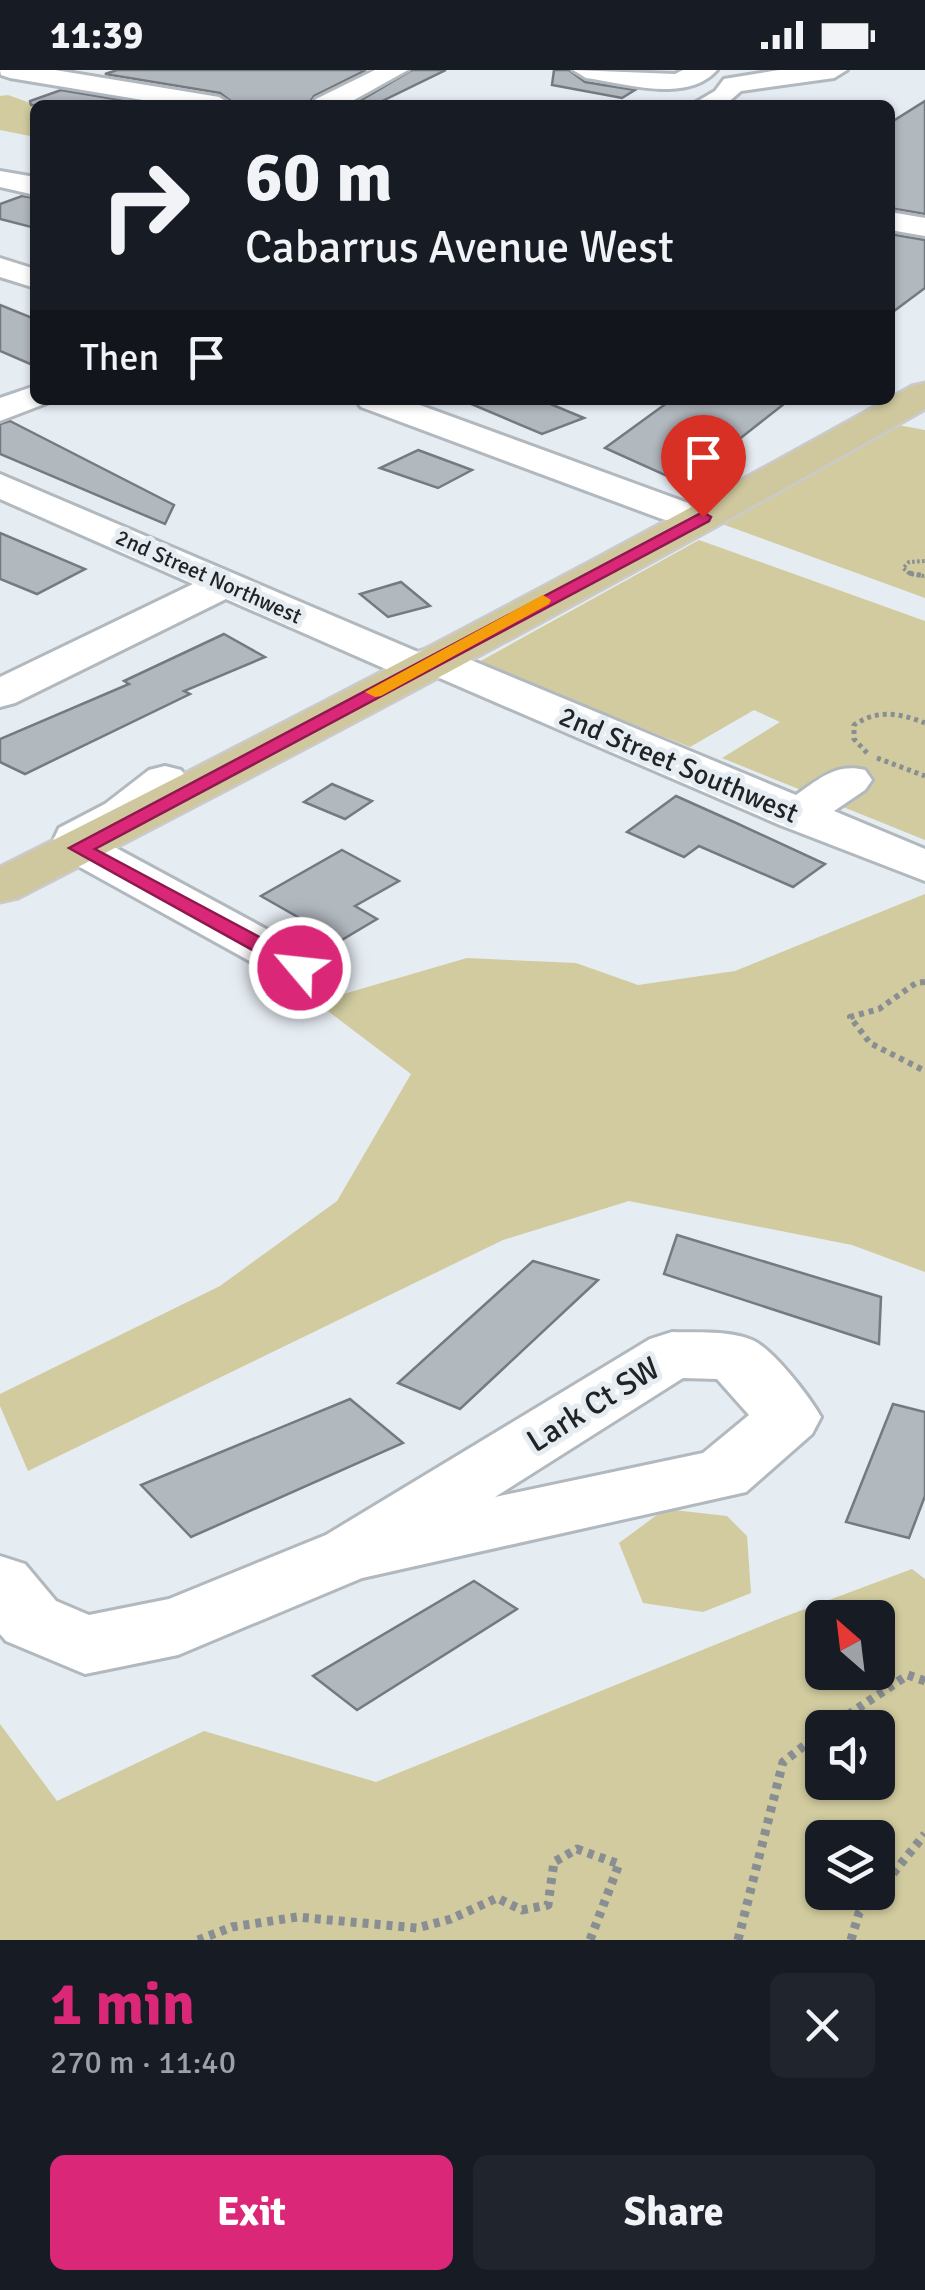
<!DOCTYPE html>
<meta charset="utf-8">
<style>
body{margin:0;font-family:Signika,sans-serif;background:#20242c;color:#f1f3f6;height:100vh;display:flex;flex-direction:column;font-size:38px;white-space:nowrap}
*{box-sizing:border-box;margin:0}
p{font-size:32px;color:#9ea1a6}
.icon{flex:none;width:55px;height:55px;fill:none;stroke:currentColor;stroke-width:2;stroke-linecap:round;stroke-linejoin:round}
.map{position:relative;height:1870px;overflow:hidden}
.drawer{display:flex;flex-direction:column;background:#171b24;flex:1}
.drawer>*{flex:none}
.guide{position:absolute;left:30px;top:30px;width:865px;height:305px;border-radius:15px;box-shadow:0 2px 8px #0004;background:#171b24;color:#f1f3f6;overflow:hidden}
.needle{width:65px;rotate:332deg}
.buttons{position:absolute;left:805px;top:1530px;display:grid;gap:20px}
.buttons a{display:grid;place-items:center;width:90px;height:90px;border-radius:15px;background:#171b24;box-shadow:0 2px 8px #0004;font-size:50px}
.pin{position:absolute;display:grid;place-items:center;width:85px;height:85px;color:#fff;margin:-102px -42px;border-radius:50% 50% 50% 0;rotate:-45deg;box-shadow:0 0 10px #0007}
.pin .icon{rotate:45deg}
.me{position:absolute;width:110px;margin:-55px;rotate:298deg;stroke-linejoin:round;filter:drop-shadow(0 0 8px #0008)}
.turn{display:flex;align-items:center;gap:35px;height:210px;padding:0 50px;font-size:45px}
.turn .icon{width:130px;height:130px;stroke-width:2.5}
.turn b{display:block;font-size:70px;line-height:85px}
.then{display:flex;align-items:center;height:95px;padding:0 50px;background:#0003;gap:20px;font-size:38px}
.round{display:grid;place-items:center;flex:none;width:105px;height:105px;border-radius:15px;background:#20242c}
.summary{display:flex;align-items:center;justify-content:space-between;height:170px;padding:0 50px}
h1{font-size:60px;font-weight:700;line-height:75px;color:#db2777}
.primary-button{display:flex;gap:20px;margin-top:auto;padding:20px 50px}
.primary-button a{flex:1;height:115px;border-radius:15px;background:#db2777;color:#fff;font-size:40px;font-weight:700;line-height:115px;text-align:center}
.primary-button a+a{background:#20242c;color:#f1f3f6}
.status{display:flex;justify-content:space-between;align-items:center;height:70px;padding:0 50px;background:#171b24;direction:ltr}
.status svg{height:28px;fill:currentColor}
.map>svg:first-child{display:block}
.green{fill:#d1cb9f;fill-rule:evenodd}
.building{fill:#b1b8be;stroke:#747a80;stroke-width:2.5}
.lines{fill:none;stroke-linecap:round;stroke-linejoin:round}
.minor-casing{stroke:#b1b8be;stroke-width:6}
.major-casing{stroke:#cacacb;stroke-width:5}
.path-far3{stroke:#898e92;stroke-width:4;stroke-dasharray:2.5 2.5;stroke-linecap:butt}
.path-far2{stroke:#898e92;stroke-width:5;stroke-dasharray:4 4;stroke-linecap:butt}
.path-far1{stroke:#898e92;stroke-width:6;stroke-dasharray:5 5;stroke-linecap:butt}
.path{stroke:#898e92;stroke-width:9;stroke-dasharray:6 6;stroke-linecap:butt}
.minor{fill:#fff;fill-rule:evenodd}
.major{fill:#cfc89e;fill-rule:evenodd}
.route{fill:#db2777;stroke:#8e194d;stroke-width:2.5}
.slow{fill:#f59e0b}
.labels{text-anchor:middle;stroke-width:10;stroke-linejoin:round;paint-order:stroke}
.far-street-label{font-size:22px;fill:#212426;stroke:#e5ecf2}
.street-label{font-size:28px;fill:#212426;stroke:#e5ecf2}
.near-street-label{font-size:32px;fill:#212426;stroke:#e5ecf2}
</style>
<div class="status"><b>11:39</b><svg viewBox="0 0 49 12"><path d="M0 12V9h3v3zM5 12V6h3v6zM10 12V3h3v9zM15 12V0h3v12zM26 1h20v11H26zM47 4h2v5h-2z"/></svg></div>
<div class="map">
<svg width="925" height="1870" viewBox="0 0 925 1870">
<rect width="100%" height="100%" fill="#e5ecf2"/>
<g class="green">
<polygon points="8,25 36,35 35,67 0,60 0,26"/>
<polygon points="876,351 925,360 925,528 703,447"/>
<polygon points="699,470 925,551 925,770 722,688 780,652 754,640 690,677 477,593"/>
<polygon points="925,824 925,1202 852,1175 629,1131 503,1170 28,1401 0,1336 0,1324 220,1216 337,1131 411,1004 316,932 467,888 576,893 638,915 735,901"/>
<polygon points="665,1439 727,1446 747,1466 751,1523 703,1542 643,1533 619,1473"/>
<path d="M912 1499 925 1509V1870H0V1654L57 1731 204 1661 376 1712 781 1548ZM822 1548H878V1602H822ZM822 1658H878V1712H822ZM822 1768H878V1822H822Z"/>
</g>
<g class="building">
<polygon points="117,0 366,0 314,26 308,35 236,35 220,23 105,4"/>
<polygon points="412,0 446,0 374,35 353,35"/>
<polygon points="554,0 569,0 585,12 635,20 622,28 552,15"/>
<polygon points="61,20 150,35 31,35 30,31"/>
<polygon points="925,31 925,144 890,138 890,53"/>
<polygon points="22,126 35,128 35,158 0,149 0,134"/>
<polygon points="890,164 925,170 925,218 890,244"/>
<polygon points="0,235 35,249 35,296 0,281"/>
<polygon points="462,330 541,330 584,348 542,364"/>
<polygon points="671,330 789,330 714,389 667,406 605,378"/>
<polygon points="10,351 174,435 165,454 0,384 0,354"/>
<polygon points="418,380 472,400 438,418 380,398"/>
<polygon points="0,463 85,499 37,524 0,509"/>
<polygon points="401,512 430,536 388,547 360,524"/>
<polygon points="224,564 265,587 184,621 190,624 25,704 0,692 0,669 129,614 124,611"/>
<polygon points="332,714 372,731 345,749 304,732"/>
<polygon points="676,726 734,752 825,794 793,817 699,776 684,787 627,762"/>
<polygon points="342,780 399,811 355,836 377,849 340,871 261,826"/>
<polygon points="677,1165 881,1227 879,1274 664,1204"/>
<polygon points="533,1191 598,1210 460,1339 398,1313"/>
<polygon points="350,1329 403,1373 191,1467 141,1415"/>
<polygon points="893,1334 925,1342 925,1426 909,1468 846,1452"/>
<polygon points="474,1511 517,1539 357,1640 313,1606"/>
</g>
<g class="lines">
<defs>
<g id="minor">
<polygon points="0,0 55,0 219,27 232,35 173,35 10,8 1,5"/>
<polygon points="375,0 408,0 345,35 312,35 316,29"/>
<path d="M573 0 675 4 683 0H717C687 34 624 13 586 8Z"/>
<polygon points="779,0 847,0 834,8 741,21 725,35 691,35 715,21 724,9"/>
<polygon points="0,101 35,107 35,125 0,117"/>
<polygon points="890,142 925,148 925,166 890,160"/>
<polygon points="0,188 35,199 35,218 0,207"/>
<polygon points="35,316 35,330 50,330 47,333 0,351 0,328"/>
<polygon points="356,330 406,330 688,433 694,441 688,449 675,452 662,449 361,337"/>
<path d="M0 404 418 582 434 577 449 581 796 725C819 709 836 693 865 700L872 710 865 720 834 741 925 779V811L780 755 435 606 419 611 404 607 226 529 15 633 0 637V607L193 514 0 429Z"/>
<path d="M165 696 181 700 188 710C169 738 134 756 105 772L318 887 326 898 318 909 300 913 282 909 58 785 51 775 59 758 105 734 149 700Z"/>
<path d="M672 1262C697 1263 728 1260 752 1270 772 1278 810 1327 821 1347L812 1364 746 1422 362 1508 178 1585 85 1604 6 1571 0 1564V1486L25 1494 56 1531 89 1545 169 1529 326 1465 650 1269ZM683 1308 717 1309 749 1345 703 1383 495 1427Z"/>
</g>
<path id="major" d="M925 313V339C627 509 323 671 18 828L0 832V797C307 643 614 482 912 316Z"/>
</defs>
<use href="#minor" class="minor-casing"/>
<use href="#major" class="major-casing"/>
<polyline class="path-far3" points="924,506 910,504 903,498 909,492 925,491"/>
<g class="path-far2">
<polyline points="909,503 925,506"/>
<path d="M867 683 854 669V655C878 639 899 643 925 653"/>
<polyline points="877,688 925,706"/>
</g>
<polyline class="path-far1" points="925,912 916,913 879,939 850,947 870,973 925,1001"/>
<g class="path">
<polyline points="828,1658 908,1605 925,1611"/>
<polyline points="878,1822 925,1764"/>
<polyline points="198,1870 232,1857 297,1847 417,1858 451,1849 497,1828 522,1840 548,1835 554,1792 577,1779 619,1794 590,1870"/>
<polyline points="738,1870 783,1692 822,1662"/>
<polyline points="851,1870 859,1843 877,1822"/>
</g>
<use href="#minor" class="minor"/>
<use href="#major" class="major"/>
</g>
<polygon class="route" points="703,442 711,447 709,451 95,779 308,893 311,898 308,902 292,902 69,778"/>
<polygon class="slow" points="543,525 551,530 549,534 381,626 375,627 365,622"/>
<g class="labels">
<g class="far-street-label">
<text transform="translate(209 506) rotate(24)" y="8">2nd Street Northwest</text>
</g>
<g class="street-label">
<text transform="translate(679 694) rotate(23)" y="10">2nd Street Southwest</text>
</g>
<g class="near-street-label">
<text transform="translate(593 1334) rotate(-32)" y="11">Lark Ct SW</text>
</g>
</g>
</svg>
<div class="buttons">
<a><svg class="needle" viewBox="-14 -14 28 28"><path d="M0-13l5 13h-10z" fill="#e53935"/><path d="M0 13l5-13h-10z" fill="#9ea1a6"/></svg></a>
<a><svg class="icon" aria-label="sound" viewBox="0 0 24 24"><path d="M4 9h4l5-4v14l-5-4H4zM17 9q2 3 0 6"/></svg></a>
<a><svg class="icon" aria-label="layers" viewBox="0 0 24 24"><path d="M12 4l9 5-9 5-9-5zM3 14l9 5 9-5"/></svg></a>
</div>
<div class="pin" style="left:703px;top:447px;background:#d93025"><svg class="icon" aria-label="arrive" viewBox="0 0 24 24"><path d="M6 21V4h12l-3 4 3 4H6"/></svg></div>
<svg class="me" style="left:300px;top:898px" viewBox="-20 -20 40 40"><circle r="17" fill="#db2777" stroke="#fff" stroke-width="3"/><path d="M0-11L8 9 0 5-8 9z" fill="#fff"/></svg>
<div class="guide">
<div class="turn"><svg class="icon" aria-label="right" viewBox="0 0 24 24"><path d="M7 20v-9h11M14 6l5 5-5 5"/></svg><div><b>60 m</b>Cabarrus Avenue West</div></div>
<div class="then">Then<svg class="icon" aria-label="arrive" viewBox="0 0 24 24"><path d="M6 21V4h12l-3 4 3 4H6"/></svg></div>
</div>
</div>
<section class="drawer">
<div class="summary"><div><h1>1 min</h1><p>270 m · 11:40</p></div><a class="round"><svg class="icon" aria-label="close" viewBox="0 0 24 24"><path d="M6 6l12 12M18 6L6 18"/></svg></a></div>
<div class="primary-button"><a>Exit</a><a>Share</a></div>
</section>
